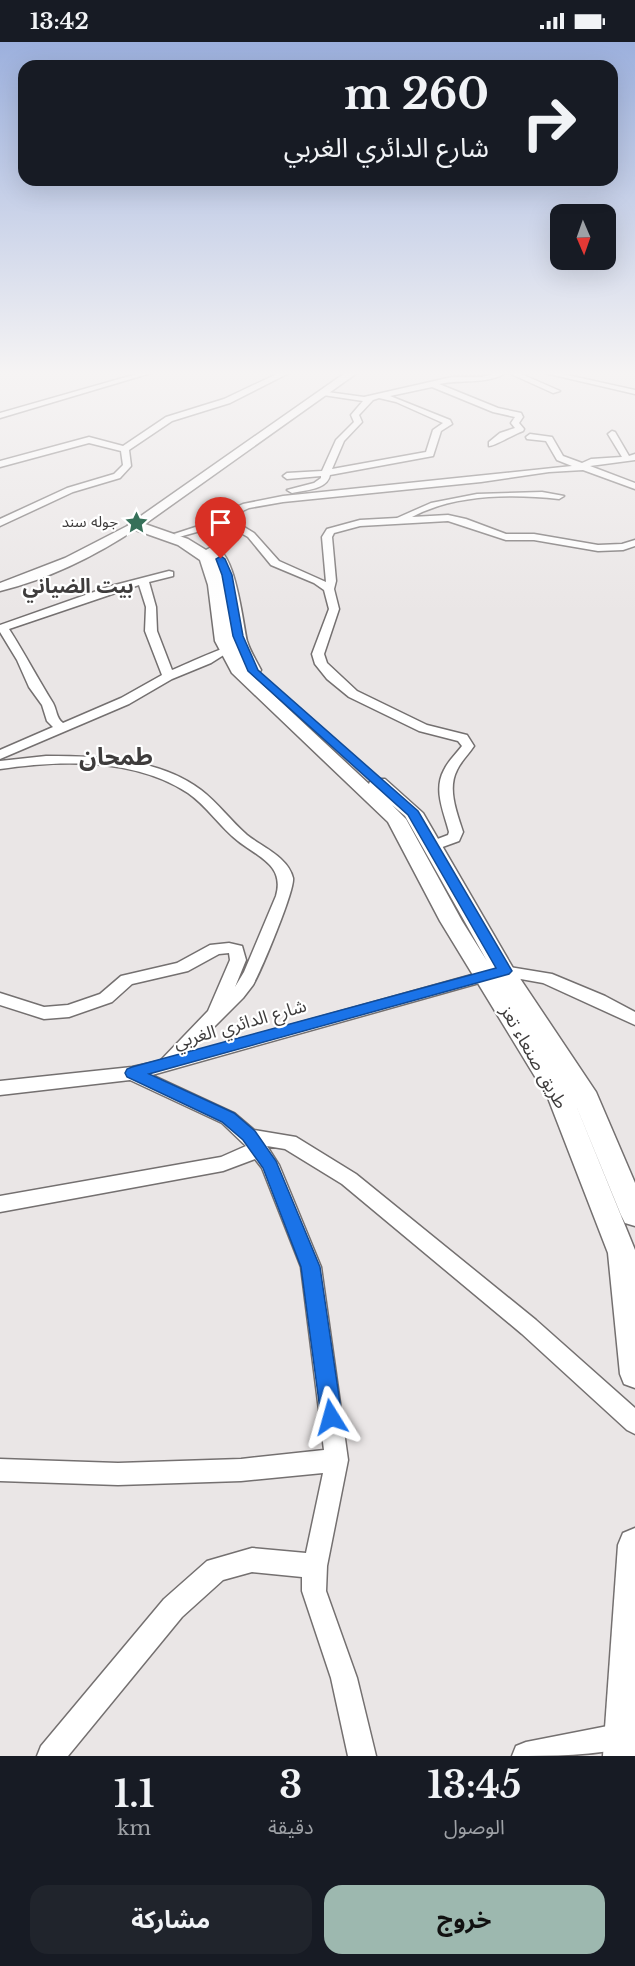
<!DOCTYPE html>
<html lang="ar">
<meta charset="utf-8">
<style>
body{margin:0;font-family:"Libre Baskerville","Noto Sans Arabic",serif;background:#20242c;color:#f1f3f6;direction:rtl;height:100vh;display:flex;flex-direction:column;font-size:22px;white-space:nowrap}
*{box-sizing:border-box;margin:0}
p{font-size:20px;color:#9ea1a6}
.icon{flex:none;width:33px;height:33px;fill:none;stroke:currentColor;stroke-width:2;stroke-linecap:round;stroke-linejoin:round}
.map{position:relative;height:1714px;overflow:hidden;direction:ltr}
.side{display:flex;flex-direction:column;background:#171b24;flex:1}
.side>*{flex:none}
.banner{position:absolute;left:18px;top:18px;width:600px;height:126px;border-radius:18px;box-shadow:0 6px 24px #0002;direction:rtl;background:#171b24;color:#f1f3f6;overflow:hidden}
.needle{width:39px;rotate:178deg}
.controls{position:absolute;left:550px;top:162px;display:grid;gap:12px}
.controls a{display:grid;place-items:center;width:66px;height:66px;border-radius:12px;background:#171b24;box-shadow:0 6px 24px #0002;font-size:30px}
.pin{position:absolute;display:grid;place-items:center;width:51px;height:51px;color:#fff;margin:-62px -26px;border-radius:50% 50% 50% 0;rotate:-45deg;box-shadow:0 0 6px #0007}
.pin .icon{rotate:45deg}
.me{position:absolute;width:66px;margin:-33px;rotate:352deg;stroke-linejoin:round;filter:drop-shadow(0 0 4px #0008)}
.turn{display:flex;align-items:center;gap:21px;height:126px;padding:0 30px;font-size:27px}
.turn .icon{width:78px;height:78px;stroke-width:2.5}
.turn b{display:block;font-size:42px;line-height:51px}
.eta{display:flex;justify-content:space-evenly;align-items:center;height:102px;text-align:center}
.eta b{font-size:36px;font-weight:700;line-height:42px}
.button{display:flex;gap:12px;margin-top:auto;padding:12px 30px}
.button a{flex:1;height:69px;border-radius:18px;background:#9db8af;color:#111;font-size:24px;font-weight:700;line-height:69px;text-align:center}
.button a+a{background:#20242c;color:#f1f3f6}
.status{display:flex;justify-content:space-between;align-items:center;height:42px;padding:0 30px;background:#171b24;direction:ltr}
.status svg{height:16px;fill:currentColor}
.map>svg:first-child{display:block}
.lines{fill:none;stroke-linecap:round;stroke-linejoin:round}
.minor-casing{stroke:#747070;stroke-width:3}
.major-casing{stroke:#747070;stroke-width:3}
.highway-casing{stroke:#747070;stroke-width:3}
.minor{fill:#fff;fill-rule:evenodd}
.major{fill:#fff;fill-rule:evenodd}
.highway{fill:#fff;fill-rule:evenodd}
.route{fill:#1a73e8;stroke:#114b97;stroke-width:1.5}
.labels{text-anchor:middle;stroke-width:4.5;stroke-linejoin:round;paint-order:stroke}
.far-poi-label{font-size:15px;fill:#3e3c3c;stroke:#fff;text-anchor:end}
.street-label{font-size:18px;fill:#3e3c3c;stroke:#fff}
.far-district-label{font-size:20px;font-weight:bold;fill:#3e3c3c;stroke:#fff}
.district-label{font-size:24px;font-weight:bold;fill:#3e3c3c;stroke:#fff}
</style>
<div class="status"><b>13:42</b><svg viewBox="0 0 49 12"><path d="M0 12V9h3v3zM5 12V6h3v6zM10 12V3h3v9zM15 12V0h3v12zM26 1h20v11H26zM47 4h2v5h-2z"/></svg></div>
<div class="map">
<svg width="635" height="1714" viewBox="0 0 635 1714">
<rect width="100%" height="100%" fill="#eae6e6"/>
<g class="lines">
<defs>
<g id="minor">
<polygon points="140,331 151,331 0,376 0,371"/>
<polygon points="279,331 289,331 230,361 172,379 129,408 131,424 120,436 73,450 0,484 0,477 67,446 114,432 123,423 121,409 89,401 0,425 0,419 89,395 123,404 166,375 224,357"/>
<path d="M495 331H506C486 343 461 337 439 342L498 366 521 371 523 375 519 381 524 387 523 389C514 392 495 404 489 404V400L500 391 515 386 511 381 515 375 493 370 432 345 390 354 450 378 452 382 441 389 433 414 330 433C327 448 305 448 292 451L287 448 314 441 321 436V434L287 437 283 434 287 431 322 429 336 398 354 380 351 373 363 359 323 353 319 351 320 349 364 355 452 335H482ZM379 356 396 360 443 381 433 388 426 410 332 427 344 399 362 380 359 373 373 358Z"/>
<polygon points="509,331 519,331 560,349 553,351"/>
<polygon points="545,331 558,331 635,348 635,352"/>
<path d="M612 389 615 390 629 414 635 412V418L590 424 635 441V447L583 428 549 430 481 440 283 460 249 466 234 473 231 477 254 491 279 519 326 540 322 495 327 487 360 478 397 476 431 461 477 452 542 450 564 454 559 457C512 452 455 452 412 475L448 473 466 477 506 492H534L598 503 622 502 635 498V504L623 508 598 509 534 498H506L448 479 360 484 334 491 332 495 336 539 334 547 339 567 324 612 327 621 357 649 427 683 467 693 474 704C469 712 461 719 457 728 447 747 457 771 463 790L459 799 437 807H427L425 804 427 801 448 793 449 790C444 770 433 748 444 728 448 719 456 712 462 704L458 699 419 689 349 655 327 637 315 622 312 612 329 567 324 548 314 541 271 523 248 495 225 482 179 495 174 492 223 476 228 469 243 462 283 454 572 424 557 418 546 399 527 397 526 395 530 392 552 395 563 414 582 421 591 417 622 415 608 392Z"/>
<path d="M169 529 173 530V534L149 540 156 565 157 589 172 628C182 624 225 604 230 605V609L211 621 172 637 129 662 0 717V708L53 685 47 679 42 663 29 645 17 618 0 590V583L111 544ZM139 543 146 565 145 589 162 633 121 656 63 681C56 676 57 668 53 661 38 637 25 612 9 587Z"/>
<path d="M46 714C97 714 159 716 201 748 218 761 231 779 247 793 262 805 288 815 293 836 295 848 261 929 253 943L243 956 187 1012 504 924 552 932 605 954 635 970V983L543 941 504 934 152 1033 234 1071 254 1088 296 1095 356 1132 536 1278 635 1366V1392L627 1388 522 1292 342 1142 285 1107 267 1104 279 1123 321 1225 348 1418 327 1524 326 1549 357 1636 376 1714H348L331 1636 302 1549V1535L252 1530 223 1538 182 1575 68 1714H37L41 1704 164 1557 207 1519 252 1506 306 1511 323 1431 241 1439 118 1443 0 1439V1417L118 1421 241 1417 324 1408 301 1225 262 1126 255 1117 223 1129 0 1170V1154L221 1115 246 1104 222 1081 130 1038 0 1053V1039L132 1025 160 1019 208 969 230 918 229 911 219 912 188 929 132 942 112 960 69 975 44 977 0 963V951L44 965 68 963 100 952 121 934 177 921 210 903 229 901 242 904 246 918 235 945 244 930 276 854C285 823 258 815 238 799 220 785 207 764 188 751 135 716 60 718 0 727V719Z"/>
<path d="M623 1681 633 1684 635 1691 633 1704C595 1714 552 1714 512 1714L516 1704 526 1700Z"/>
</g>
<path id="major" d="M135 480 139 481V485C97 513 49 537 0 549V541L65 516Z"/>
<g id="highway">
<path d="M345 331H357L145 482 188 497 206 508C234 489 243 584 247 599 250 609 256 618 261 628L259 631 251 632 369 742 371 737H385L423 771 513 926 596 1050 635 1141V1184L625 1181 621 1173 573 1056 635 1208V1346L624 1342 620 1332 608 1211 548 1056 440 879 388 780 232 631 215 599 208 543 200 518 178 503 130 486 128 483ZM392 763 405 774 487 919 462 879 406 777Z"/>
<polygon points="635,1486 635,1714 603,1714 618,1503 623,1491"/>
</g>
</defs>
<use href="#minor" class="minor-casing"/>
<use href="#major" class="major-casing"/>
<use href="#highway" class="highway-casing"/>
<use href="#minor" class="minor"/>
<use href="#major" class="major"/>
<use href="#highway" class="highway"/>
</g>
<linearGradient id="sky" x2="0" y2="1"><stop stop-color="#9cb0dd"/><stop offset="0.58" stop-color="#f6f4f4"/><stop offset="1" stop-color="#f6f4f4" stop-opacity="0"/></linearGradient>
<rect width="635" height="571" fill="url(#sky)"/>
<polygon class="route" points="221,514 225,517 232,533 243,594 258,628 418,769 512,929 509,932 149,1032 234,1071 255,1089 276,1119 320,1225 342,1375 339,1382 331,1385 324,1382 321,1375 301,1225 263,1126 243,1098 222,1080 127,1035 125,1031 127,1027 132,1025 496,926 408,773 248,629 233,594 222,533 216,517"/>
<defs>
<symbol id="sight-bare" viewBox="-9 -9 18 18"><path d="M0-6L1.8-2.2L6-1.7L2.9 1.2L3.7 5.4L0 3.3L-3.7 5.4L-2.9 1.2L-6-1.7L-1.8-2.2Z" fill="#367059" stroke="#fff" stroke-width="2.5" paint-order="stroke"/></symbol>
</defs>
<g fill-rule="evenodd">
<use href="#sight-bare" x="120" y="464" width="33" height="33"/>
</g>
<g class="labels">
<g class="far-poi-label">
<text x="118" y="485">جوله سند</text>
</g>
<g class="street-label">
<text transform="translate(240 982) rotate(-16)" y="6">شارع الدائري الغربي</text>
<text transform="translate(534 1015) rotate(60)" y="6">طريق صنعاء تعز</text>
</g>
<g class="far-district-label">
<text x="78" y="551">بيت الضياني</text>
</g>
<g class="district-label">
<text x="116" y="723">طمحان</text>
</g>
</g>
</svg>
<div class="controls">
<a><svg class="needle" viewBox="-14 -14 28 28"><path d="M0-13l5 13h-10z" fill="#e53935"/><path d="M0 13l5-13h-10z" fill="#9ea1a6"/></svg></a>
</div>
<div class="pin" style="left:221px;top:517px;background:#d93025"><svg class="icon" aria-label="arrive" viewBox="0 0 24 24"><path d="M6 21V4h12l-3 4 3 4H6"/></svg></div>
<svg class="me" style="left:331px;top:1375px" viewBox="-20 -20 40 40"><path d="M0-17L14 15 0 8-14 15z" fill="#1a73e8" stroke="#fff" stroke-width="4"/></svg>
<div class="banner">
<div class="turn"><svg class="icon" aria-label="right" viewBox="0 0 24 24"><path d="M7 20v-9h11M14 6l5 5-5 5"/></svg><div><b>260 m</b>شارع الدائري الغربي</div></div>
</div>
</div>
<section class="side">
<div class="eta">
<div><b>13:45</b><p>الوصول</p></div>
<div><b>3</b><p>دقيقة</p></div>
<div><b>1.1</b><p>km</p></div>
</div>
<div class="button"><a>خروج</a><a>مشاركة</a></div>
</section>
